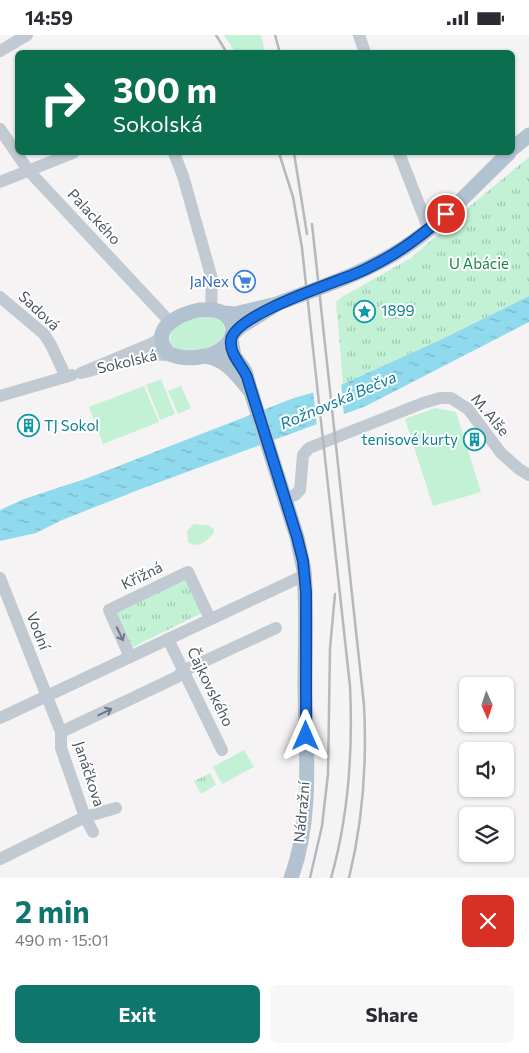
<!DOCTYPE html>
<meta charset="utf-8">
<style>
body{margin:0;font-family:Commissioner,sans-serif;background:#f7f7f7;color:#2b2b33;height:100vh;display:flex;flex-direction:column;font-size:19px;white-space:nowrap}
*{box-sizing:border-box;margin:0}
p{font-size:16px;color:#7c7c81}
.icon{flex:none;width:28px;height:28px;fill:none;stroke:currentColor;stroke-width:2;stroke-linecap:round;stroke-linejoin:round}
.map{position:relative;height:843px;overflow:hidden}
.drawer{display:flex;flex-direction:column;background:#fff;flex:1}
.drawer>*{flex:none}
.hud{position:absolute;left:15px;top:15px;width:500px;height:105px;border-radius:8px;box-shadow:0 1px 4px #0004;background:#0b6e4f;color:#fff;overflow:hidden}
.needle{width:32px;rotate:177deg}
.buttons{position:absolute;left:459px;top:642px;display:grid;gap:10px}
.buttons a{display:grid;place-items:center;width:55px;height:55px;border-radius:8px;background:#fff;box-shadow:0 1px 4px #0004;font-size:25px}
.pin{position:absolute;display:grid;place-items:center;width:42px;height:42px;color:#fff;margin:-21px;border:2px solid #fff;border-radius:50%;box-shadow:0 1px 5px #0007}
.me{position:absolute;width:55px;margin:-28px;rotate:0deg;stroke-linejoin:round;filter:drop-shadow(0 0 4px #0008)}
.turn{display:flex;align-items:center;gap:18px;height:105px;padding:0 15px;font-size:22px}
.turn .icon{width:65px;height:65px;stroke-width:2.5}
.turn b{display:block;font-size:35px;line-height:42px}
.round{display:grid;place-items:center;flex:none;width:52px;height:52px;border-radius:8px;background:#f7f7f7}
.headline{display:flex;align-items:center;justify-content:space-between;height:85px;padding:0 15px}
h1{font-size:30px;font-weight:700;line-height:38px;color:#0f766e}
.cta{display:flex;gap:10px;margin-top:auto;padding:10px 15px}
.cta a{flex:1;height:58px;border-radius:8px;background:#0f766e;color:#fff;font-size:20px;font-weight:700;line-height:58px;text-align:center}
.cta a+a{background:#f7f7f7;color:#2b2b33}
.status{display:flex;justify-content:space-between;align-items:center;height:35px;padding:0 25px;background:#fff;direction:ltr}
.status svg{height:14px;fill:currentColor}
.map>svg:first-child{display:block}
.grass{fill:#c3f1d5}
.park{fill:url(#park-tufts)}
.water{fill:url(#water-ripples)}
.pier{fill:#f5f3f3}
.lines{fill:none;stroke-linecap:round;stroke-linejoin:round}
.minor{stroke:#c1cad2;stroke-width:12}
.major{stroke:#b3c2d1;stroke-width:15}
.rail{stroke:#b5b8bd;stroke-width:2.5}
.oneway{stroke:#6e7983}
.route-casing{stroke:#114b97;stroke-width:12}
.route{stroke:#1a73e8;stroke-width:9}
.labels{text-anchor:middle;stroke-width:4;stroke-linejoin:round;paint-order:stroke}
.street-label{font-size:15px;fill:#4a5661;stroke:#fff}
.park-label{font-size:15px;fill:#17864f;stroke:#fff}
.shop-label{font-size:15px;fill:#366cbe;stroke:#fff;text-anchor:end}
.culture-label{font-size:15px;fill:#0d838f;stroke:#fff;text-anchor:start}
.water-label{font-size:16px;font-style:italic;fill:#0c7c9b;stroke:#fff}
</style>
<div class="status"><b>14:59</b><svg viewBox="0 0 49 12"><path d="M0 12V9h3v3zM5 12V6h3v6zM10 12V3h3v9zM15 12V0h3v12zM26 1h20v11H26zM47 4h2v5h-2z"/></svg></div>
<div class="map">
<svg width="529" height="843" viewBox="0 0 529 843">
<defs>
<pattern id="park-tufts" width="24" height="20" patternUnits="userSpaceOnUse" patternTransform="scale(1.25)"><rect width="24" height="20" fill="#c3f1d5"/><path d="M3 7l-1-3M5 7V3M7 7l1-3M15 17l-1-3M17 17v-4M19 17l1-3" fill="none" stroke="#a0c6b0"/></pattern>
<pattern id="water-ripples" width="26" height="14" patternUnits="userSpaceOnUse" patternTransform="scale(1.25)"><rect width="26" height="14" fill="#90daee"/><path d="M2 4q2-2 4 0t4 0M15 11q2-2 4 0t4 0" fill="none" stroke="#78b4c4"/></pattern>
</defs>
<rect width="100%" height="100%" fill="#f5f3f3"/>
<g class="grass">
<polygon points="224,0 261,0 265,17 235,17"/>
<path d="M206 282 216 283 223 286 225 298C217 314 188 322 172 311 163 291 191 283 206 282Z"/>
<polygon points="161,344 175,379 160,385 146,350"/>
<polygon points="144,351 159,387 103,409 89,372"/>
<polygon points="181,351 191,373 178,379 168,356"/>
<polygon points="435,373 456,377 481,457 433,471 405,384"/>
<path d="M194 489 208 490 214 494 213 499C205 507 199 514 188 507L187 496Z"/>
<polygon points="244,715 254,732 222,749 213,732"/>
</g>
<g class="park">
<polygon points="529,122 529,261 440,305 343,349 336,267 342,262 411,223 469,172"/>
<polygon points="186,540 204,577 129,614 112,576"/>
<polygon points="210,738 216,750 201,759 194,746"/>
</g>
<polygon class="water" points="529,261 529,287 366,371 146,452 62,485 36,498 0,506 0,475 24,464 85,444 294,363 343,349 440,305"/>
<polygon class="pier" points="341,347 344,381 317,391 313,355"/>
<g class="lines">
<g class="minor">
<polyline points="359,0 365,18"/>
<polyline points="0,16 27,0"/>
<polyline points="0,94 28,135 170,287"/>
<polyline points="174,118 183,141 212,244 211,275"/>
<polyline points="399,118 429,195"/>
<polyline points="0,147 73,118"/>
<polyline points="0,262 44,299 51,310 66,342"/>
<path d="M163 296 158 305 153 308 81 338C106 332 150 315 173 321"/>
<polyline points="0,361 72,340"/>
<polyline points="285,464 295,460 300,455 303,420 309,413 423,368 440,363 451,363 468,374 501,418 519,434 529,440"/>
<polyline points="0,543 61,697 61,713 85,782 93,797"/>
<polyline points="168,604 222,715"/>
<polyline points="130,622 109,575 188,537 210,584"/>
<polyline points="0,683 305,540"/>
<polyline points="61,697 177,642 183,636 276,593"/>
<polyline points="0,824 85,782 116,773"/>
</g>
<g class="major">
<polyline points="512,114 529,100"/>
<path d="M277 269C320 252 366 238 405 212 444 186 475 150 509 118"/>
<path d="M199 275C205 275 212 274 218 276 233 280 238 299 226 310 213 324 184 326 168 318 148 294 179 279 199 275Z"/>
<polyline points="223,278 235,279 277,269 240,292 232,300"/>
<path d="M203 321C225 322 238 341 251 357L245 336 234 321 231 305"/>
<path d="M251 357 297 502 304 535C307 574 305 614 305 654 306 716 313 784 291 843"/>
</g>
<g class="rail">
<polyline points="216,0 227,18"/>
<polyline points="275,0 280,18"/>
<path d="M279 118 293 162 302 213 350 651C353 716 349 780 331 843"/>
<polyline points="294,118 307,199"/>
<path d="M312 189 364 670C367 728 363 786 349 843"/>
<polyline points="310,843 322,791 328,739 330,613 335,559"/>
</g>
</g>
<defs><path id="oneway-shaft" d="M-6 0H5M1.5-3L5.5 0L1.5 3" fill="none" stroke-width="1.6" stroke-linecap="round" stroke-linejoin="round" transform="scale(1.25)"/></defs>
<g class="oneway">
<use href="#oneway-shaft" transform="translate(120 599) rotate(65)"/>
<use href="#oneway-shaft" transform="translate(105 677) rotate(-26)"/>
</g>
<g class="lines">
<defs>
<path id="route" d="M306 701V557L303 526 297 502 247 342C242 330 229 319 231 305 234 280 334 248 357 238 367 234 376 229 385 224 407 212 427 196 446 179"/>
</defs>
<use href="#route" class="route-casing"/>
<use href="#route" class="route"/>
</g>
<defs>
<symbol id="supermarket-ring" viewBox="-11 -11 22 22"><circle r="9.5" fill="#fff" stroke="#3f7fe0" stroke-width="1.5"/><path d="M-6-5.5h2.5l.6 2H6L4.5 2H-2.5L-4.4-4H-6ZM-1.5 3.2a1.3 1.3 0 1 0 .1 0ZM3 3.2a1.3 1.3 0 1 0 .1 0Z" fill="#3f7fe0"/></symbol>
<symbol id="sight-ring" viewBox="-11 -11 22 22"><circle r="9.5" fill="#fff" stroke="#0f9aa8" stroke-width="1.5"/><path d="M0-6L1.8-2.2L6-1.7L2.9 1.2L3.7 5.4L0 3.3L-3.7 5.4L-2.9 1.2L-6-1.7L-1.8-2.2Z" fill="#0f9aa8"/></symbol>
<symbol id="building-ring" viewBox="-11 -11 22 22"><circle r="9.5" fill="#fff" stroke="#0f9aa8" stroke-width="1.5"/><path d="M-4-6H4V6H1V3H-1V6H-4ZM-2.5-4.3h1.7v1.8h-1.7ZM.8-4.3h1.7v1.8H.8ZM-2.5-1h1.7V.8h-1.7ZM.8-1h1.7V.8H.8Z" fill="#0f9aa8"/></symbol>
</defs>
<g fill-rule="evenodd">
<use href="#supermarket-ring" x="232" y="234" width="25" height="25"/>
<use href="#sight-ring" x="352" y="264" width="25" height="25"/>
<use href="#building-ring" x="16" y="378" width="25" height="25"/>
<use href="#building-ring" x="462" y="392" width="25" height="25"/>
</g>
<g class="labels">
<g class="street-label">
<text transform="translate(94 182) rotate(47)" y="5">Palackého</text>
<text transform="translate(39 276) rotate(43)" y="5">Sadová</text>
<text transform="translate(127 327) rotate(-13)" y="5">Sokolská</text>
<text transform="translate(490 380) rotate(50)" y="5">M. Alše</text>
<text transform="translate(142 541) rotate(-26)" y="5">Křižná</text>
<text transform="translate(38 596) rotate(69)" y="5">Vodní</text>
<text transform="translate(210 652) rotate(64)" y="5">Čajkovského</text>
<text transform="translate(89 739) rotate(72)" y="5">Janáčkova</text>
<text transform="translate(302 777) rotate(-85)" y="5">Nádražní</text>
</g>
<g class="park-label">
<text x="479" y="234">U Abácie</text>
</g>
<g class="shop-label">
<text x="229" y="252">JaNex</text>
</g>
<g class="culture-label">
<text x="381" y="281">1899</text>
<text x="44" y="396">TJ Sokol</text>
<text x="458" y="410" text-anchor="end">tenisové kurty</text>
</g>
<g class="water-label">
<text transform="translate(338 365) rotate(-23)" y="6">Rožnovská Bečva</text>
</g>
</g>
</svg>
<div class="buttons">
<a><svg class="needle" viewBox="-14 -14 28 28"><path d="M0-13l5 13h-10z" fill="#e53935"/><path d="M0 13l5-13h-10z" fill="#7c7c81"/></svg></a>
<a><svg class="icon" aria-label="sound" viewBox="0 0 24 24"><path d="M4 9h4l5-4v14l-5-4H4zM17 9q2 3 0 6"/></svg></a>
<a><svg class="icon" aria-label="layers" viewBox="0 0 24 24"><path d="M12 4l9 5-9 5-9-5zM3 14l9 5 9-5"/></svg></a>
</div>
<div class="pin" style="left:446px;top:179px;background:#d93025"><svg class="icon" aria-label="arrive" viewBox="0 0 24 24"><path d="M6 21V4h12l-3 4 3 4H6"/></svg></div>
<svg class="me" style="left:306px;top:701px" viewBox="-20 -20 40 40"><path d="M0-17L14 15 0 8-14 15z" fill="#1a73e8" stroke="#fff" stroke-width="4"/></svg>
<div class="hud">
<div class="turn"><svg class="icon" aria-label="right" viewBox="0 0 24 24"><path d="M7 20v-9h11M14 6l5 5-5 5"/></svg><div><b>300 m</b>Sokolská</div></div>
</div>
</div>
<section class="drawer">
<div class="headline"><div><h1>2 min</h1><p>490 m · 15:01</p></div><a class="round" style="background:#d93025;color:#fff"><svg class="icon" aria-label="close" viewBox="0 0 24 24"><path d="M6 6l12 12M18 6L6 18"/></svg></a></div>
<div class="cta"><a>Exit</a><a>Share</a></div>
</section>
